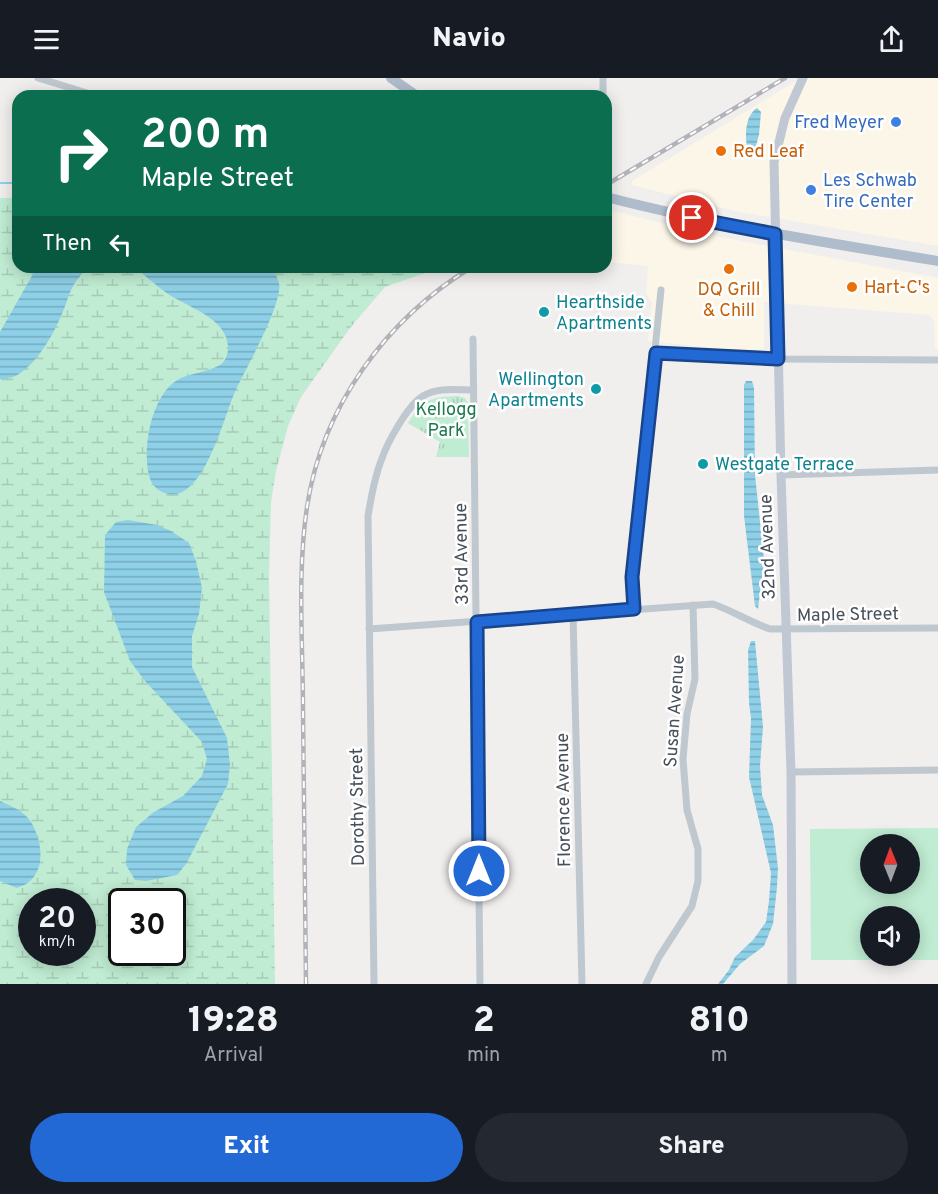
<!DOCTYPE html>
<style>
body{margin:0;font-family:Overpass,sans-serif;background:#242831;color:#f1f3f6;height:100vh;display:flex;flex-direction:column;font-size:22px;white-space:nowrap}
*{box-sizing:border-box;margin:0}
p{font-size:20px;color:#9ea1a6}
.icon{flex:none;width:33px;height:33px;fill:none;stroke:currentColor;stroke-width:2;stroke-linecap:round;stroke-linejoin:round}
.map{position:relative;height:906px;overflow:hidden}
.side{display:flex;flex-direction:column;background:#171b24;flex:1}
.side>*{flex:none}
.top-card{position:absolute;left:12px;top:12px;width:600px;height:183px;border-radius:18px;box-shadow:0 3px 15px #0003;background:#0b6e4f;color:#fff;overflow:hidden}
.needle{width:39px;rotate:359deg}
.controls{position:absolute;left:860px;top:756px;display:grid;gap:12px}
.controls a{display:grid;place-items:center;width:60px;height:60px;border-radius:50%;background:#171b24;box-shadow:0 3px 15px #0003;font-size:30px}
.speed{position:absolute;left:18px;top:810px;display:flex;gap:12px;font-size:30px;font-weight:700;text-align:center}
.speed>*{display:grid;place-content:center;width:78px;height:78px;border-radius:50%;background:#171b24;box-shadow:0 3px 15px #0003;line-height:1}
.speed small{font-size:15px;font-weight:400}
.speed .limit{border:3px solid #111;border-radius:9px;background:#fff;color:#111}
.pin{position:absolute;display:grid;place-items:center;width:51px;height:51px;color:#fff;margin:-26px;border:3px solid #fff;border-radius:50%;box-shadow:0 2px 6px #0007}
.me{position:absolute;width:66px;margin:-33px;rotate:0deg;stroke-linejoin:round;filter:drop-shadow(0 0 4px #0008)}
.turn{display:flex;align-items:center;gap:21px;height:126px;padding:0 30px;font-size:27px}
.turn .icon{width:78px;height:78px;stroke-width:2.5}
.turn b{display:block;font-size:42px;line-height:51px}
.then{display:flex;align-items:center;height:57px;padding:0 30px;background:#0003;gap:12px;font-size:22px}
.eta{display:flex;justify-content:space-evenly;align-items:center;height:102px;text-align:center}
.eta b{font-size:36px;font-weight:800;line-height:42px}
.primary-button{display:flex;gap:12px;margin-top:auto;padding:12px 30px}
.primary-button a{flex:1;height:69px;border-radius:36px;background:#2369d5;color:#fff;font-size:24px;font-weight:800;line-height:69px;text-align:center}
.primary-button a+a{background:#242831;color:#f1f3f6}
header{display:flex;justify-content:space-between;align-items:center;height:78px;padding:0 30px;background:#171b24;font-size:27px;font-weight:800}
.map>svg:first-child{display:block}
.commercial{fill:#fbf6e8}
.grass{fill:url(#grass-tufts)}
.wetland{fill:url(#wetland-marsh);fill-rule:evenodd}
.garden{fill:#bfecd2;fill-rule:evenodd}
.water{fill:url(#water-rules)}
.lines{fill:none;stroke-linecap:round;stroke-linejoin:round}
.stream{stroke:#8ed0e7;stroke-width:2}
.street{stroke:#bfc8cf;stroke-width:7}
.secondary{stroke:#c0c8d4;stroke-width:9}
.primary{stroke:#afbccb;stroke-width:10}
.rail-casing{stroke:#b1b3b8;stroke-width:4.5}
.rail{stroke:#fff;stroke-width:2;stroke-dasharray:7;stroke-linecap:butt}
.route-casing{stroke:#17448a;stroke-width:15}
.route{stroke:#2369d5;stroke-width:10}
.shop-dot{fill:#3f7fe0;stroke:#fff;stroke-width:2}
.food-dot{fill:#e8710a;stroke:#fff;stroke-width:2}
.culture-dot{fill:#0f9aa8;stroke:#fff;stroke-width:2}
.labels{text-anchor:middle;stroke-width:5;stroke-linejoin:round;paint-order:stroke}
.shop-label{font-size:18px;fill:#366cbe;stroke:#fff;text-anchor:end}
.food-label{font-size:18px;fill:#c56008;stroke:#fff;text-anchor:start}
.culture-label{font-size:18px;fill:#0d838f;stroke:#fff;text-anchor:start}
.park-label{font-size:18px;fill:#1c784e;stroke:#fff}
.street-label{font-size:18px;fill:#47505a;stroke:#fff}
</style>
<header><svg class="icon" aria-label="menu" viewBox="0 0 24 24"><path d="M4 6h16M4 12h16M4 18h16"/></svg>Navio<svg class="icon" aria-label="share" viewBox="0 0 24 24"><path d="M12 15V3M7 8l5-5 5 5M5 13v7h14v-7"/></svg></header>
<div class="map">
<svg width="938" height="906" viewBox="0 0 938 906">
<defs>
<pattern id="grass-tufts" width="24" height="20" patternUnits="userSpaceOnUse" patternTransform="scale(1.5)"><rect width="24" height="20" fill="#bfecd2"/><path d="M3 7l-1-3M5 7V3M7 7l1-3M15 17l-1-3M17 17v-4M19 17l1-3" fill="none" stroke="#a6ccb7"/></pattern>
<pattern id="wetland-marsh" width="20" height="14" patternUnits="userSpaceOnUse" patternTransform="scale(1.5)"><rect width="20" height="14" fill="#bfecd2"/><path d="M1 5h8M5 5V1M11 12h8M15 12V8" fill="none" stroke="#a6ccb7"/></pattern>
<pattern id="water-rules" width="6" height="5" patternUnits="userSpaceOnUse" patternTransform="scale(1.5)"><rect width="6" height="5" fill="#8ed0e7"/><path d="M0 2.5h6" fill="none" stroke="#76abbe"/></pattern>
</defs>
<rect width="100%" height="100%" fill="#f1eeee"/>
<g class="commercial">
<polygon points="801,0 938,0 938,168 734,133 632,107 632,103"/>
<polygon points="606,131 705,156 938,200 938,271 935,271 934,242 929,237 764,224 764,269 760,275 648,263 652,225 646,215 648,188 606,184"/>
</g>
<path class="grass" d="M458 318 465 320 468 325 469 379H436L440 364 408 345C423 321 430 319 458 318Z"/>
<path class="wetland" d="M0 120H18V189H435L425 195 385 209 350 250 301 319 288 348 276 393 271 424 269 498 275 906H0ZM32 824H82V874H32ZM122 824H172V874H122Z"/>
<path class="garden" d="M938 750V882H811L810 751ZM870 766H909V806H870ZM870 838H909V878H870Z"/>
<g class="water">
<path d="M757 30 761 34 759 57 755 71 750 72 747 69C745 56 745 38 757 30Z"/>
<path d="M37 189H87C83 195 77 201 73 208 68 217 66 228 61 238 52 260 27 304 0 301V254Z"/>
<path d="M132 189H271C274 193 278 200 279 205 283 226 245 292 235 314 224 337 202 433 162 414 150 408 148 397 147 384 145 357 155 312 181 300 193 295 208 294 220 287 225 284 227 278 228 272 230 241 189 230 168 216 156 208 145 196 132 189Z"/>
<polygon points="746,303 752,303 754,310 755,397 764,482 758,531 755,528 744,438 744,307"/>
<polygon points="128,442 157,447 171,453 189,465 196,483 202,510 199,536 192,558 192,589 227,660 230,687 228,706 186,786 177,797 146,803 135,802 126,787 127,771 136,749 154,734 183,718 202,698 207,681 202,664 145,603 130,583 104,514 105,457 116,444"/>
<polygon points="751,563 755,563 763,649 760,688 762,717 773,747 778,790 777,809 773,846 764,868 740,886 723,906 718,906 729,892 735,879 753,862 766,844 769,823 771,795 749,699 751,640 749,625 748,572"/>
<path d="M0 723C11 728 24 733 31 744 41 761 47 789 29 804 26 807 20 808 17 810L0 803Z"/>
</g>
<g class="lines">
<polyline class="stream" points="0,105 18,105"/>
<g class="street">
<polyline points="38,0 97,18"/>
<polyline points="603,18 603,0"/>
<polyline points="473,261 480,906"/>
<polyline points="656,275 778,281 938,282"/>
<polyline points="781,397 938,392"/>
<polyline points="634,531 632,499 661,212"/>
<polyline points="573,536 582,906"/>
<path d="M369 551 713 526C733 533 750 544 770 551L938 550"/>
<polyline points="791,694 938,692"/>
<path d="M374 906 368 438C371 420 374 401 381 383 387 365 407 328 423 318 437 309 457 312 473 312"/>
<polyline points="646,906 659,879 692,828 698,803 698,771 687,732 683,681 687,636 695,601 693,527"/>
</g>
<polyline class="secondary" points="792,906 791,694 781,397 774,84 785,40 803,0"/>
<g class="primary">
<polyline points="391,0 417,18"/>
<path d="M606 119C715 147 827 165 938 183"/>
</g>
<defs>
<g id="rail">
<polyline points="606,107 785,0"/>
<path d="M306 906C305 815 304 724 303 633 303 566 297 496 307 429 322 329 386 241 472 189"/>
</g>
</defs>
<use href="#rail" class="rail-casing"/>
<use href="#rail" class="rail"/>
</g>
<g class="lines">
<defs>
<polyline id="route" points="479,793 477,544 634,531 632,499 656,275 778,281 775,156 692,140"/>
</defs>
<use href="#route" class="route-casing"/>
<use href="#route" class="route"/>
</g>
<g class="shop-dot">
<circle cx="896" cy="44" r="6"/>
<circle cx="811" cy="112" r="6"/>
</g>
<g class="food-dot">
<circle cx="721" cy="73" r="6"/>
<circle cx="729" cy="191" r="6"/>
<circle cx="852" cy="209" r="6"/>
</g>
<g class="culture-dot">
<circle cx="544" cy="234" r="6"/>
<circle cx="596" cy="311" r="6"/>
<circle cx="703" cy="386" r="6"/>
</g>
<g class="labels">
<g class="shop-label">
<text x="884" y="50">Fred Meyer</text>
<text x="823" y="108" text-anchor="start">Les Schwab<tspan x="823" dy="21">Tire Center</tspan></text>
</g>
<g class="food-label">
<text x="733" y="79">Red Leaf</text>
<text x="864" y="215">Hart-C's</text>
<text x="729" y="217" text-anchor="middle">DQ Grill<tspan x="729" dy="21">&amp; Chill</tspan></text>
</g>
<g class="culture-label">
<text x="556" y="230">Hearthside<tspan x="556" dy="21">Apartments</tspan></text>
<text x="584" y="307" text-anchor="end">Wellington<tspan x="584" dy="21">Apartments</tspan></text>
<text x="715" y="392">Westgate Terrace</text>
</g>
<g class="park-label">
<text x="446" y="337">Kellogg<tspan x="446" dy="21">Park</tspan></text>
</g>
<g class="street-label">
<text transform="translate(767 469) rotate(-92)" y="6">32nd Avenue</text>
<text transform="translate(461 476) rotate(-91)" y="6">33rd Avenue</text>
<text transform="translate(848 536) rotate(-1)" y="6">Maple Street</text>
<text transform="translate(674 633) rotate(-86)" y="6">Susan Avenue</text>
<text transform="translate(563 722) rotate(-91)" y="6">Florence Avenue</text>
<text transform="translate(357 729) rotate(-91)" y="6">Dorothy Street</text>
</g>
</g>
</svg>
<div class="controls">
<a><svg class="needle" viewBox="-14 -14 28 28"><path d="M0-13l5 13h-10z" fill="#e53935"/><path d="M0 13l5-13h-10z" fill="#9ea1a6"/></svg></a>
<a><svg class="icon" aria-label="sound" viewBox="0 0 24 24"><path d="M4 9h4l5-4v14l-5-4H4zM17 9q2 3 0 6"/></svg></a>
</div>
<div class="speed"><div>20<small>km/h</small></div><div class="limit">30</div></div>
<div class="pin" style="left:692px;top:140px;background:#d93025"><svg class="icon" aria-label="arrive" viewBox="0 0 24 24"><path d="M6 21V4h12l-3 4 3 4H6"/></svg></div>
<svg class="me" style="left:479px;top:793px" viewBox="-20 -20 40 40"><circle r="17" fill="#2369d5" stroke="#fff" stroke-width="3"/><path d="M0-11L8 9 0 5-8 9z" fill="#fff"/></svg>
<div class="top-card">
<div class="turn"><svg class="icon" aria-label="right" viewBox="0 0 24 24"><path d="M7 20v-9h11M14 6l5 5-5 5"/></svg><div><b>200 m</b>Maple Street</div></div>
<div class="then">Then<svg class="icon" aria-label="left" viewBox="0 0 24 24"><path d="M17 20v-9H6M10 6l-5 5 5 5"/></svg></div>
</div>
</div>
<section class="side">
<div class="eta">
<div><b>19:28</b><p>Arrival</p></div>
<div><b>2</b><p>min</p></div>
<div><b>810</b><p>m</p></div>
</div>
<div class="primary-button"><a>Exit</a><a>Share</a></div>
</section>
